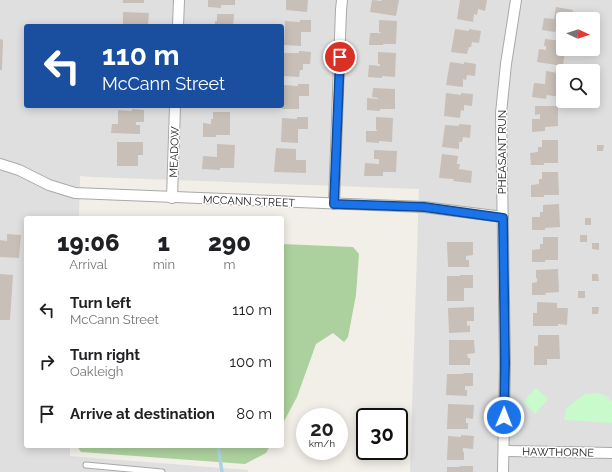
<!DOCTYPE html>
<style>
body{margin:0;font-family:Raleway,sans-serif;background:#f2f2f2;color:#202124;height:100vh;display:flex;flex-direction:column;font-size:15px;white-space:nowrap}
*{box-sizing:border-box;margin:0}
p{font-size:13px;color:#757577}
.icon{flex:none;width:22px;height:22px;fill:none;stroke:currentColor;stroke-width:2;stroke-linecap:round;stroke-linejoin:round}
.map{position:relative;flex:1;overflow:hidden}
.panel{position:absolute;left:24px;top:216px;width:260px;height:232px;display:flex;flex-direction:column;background:#fff;border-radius:4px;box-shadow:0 2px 10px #0003}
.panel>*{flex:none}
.hud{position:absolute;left:24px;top:24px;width:260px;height:84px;border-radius:4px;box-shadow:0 2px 10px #0003;background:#1a4fa0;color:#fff;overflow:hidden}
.needle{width:26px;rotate:94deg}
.tools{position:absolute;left:556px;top:12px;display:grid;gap:8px}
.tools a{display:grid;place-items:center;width:44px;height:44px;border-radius:4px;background:#fff;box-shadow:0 2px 10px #0003;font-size:20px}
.speed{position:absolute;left:296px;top:408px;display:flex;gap:8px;font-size:20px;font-weight:700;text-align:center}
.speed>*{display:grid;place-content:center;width:52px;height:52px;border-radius:50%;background:#fff;box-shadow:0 2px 10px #0003;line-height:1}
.speed small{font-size:10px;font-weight:400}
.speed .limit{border:2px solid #111;border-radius:6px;background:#fff;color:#111}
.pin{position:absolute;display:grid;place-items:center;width:34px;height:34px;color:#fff;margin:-17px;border:2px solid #fff;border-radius:50%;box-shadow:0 1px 4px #0007}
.me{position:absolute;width:44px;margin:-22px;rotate:1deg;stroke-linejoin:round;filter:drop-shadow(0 0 3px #0008)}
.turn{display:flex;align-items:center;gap:14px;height:84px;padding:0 12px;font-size:18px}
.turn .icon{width:52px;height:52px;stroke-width:2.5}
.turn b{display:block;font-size:28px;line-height:34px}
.eta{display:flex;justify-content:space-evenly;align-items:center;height:68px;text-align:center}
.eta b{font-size:24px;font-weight:800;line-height:28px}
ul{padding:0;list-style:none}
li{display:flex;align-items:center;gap:12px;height:52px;padding:0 12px}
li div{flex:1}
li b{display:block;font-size:15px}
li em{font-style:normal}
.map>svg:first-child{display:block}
.residential{fill:#e0dfdf;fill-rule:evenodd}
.forest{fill:#add19e}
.park{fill:#c8facc}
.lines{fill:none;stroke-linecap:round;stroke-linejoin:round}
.stream{stroke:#aad3df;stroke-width:3.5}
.building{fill:#c7bfb8}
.lane-casing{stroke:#a9a9a9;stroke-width:7}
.street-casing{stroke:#a9a9a9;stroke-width:12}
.lane{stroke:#fff;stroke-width:5}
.street{stroke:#fff;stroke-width:10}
.route-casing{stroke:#114b97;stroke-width:10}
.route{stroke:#1a73e8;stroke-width:7}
.labels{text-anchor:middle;stroke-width:3;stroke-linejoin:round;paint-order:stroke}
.street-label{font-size:11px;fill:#222;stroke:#fff}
</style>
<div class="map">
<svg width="612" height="472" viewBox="0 0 612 472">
<rect width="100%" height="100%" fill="#f2efe9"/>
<path class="residential" d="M0 0H612V472H410L419 189 91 177 80 176 79 218H26V446H70V456L248 470V472H0ZM563 19H593V49H563ZM26 26H282V106H26ZM563 71H593V101H563Z"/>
<g class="forest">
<polygon points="282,244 353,247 359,254 356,295 348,337 344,342 333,333 316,344 297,397 282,425"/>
<polygon points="77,446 270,446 266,453 245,464 81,452"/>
</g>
<g class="park">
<polygon points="536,388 548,399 535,414 523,402"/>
<polygon points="598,393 608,397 612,402 612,423 564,420 566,408 585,394"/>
</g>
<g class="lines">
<polyline class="stream" points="218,446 222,472"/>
</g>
<g class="building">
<rect x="123" y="0" width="21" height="3"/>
<polygon points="208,0 235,0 235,5 221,5 221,8 208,7"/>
<polygon points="286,0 308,0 307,12 286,10"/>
<polygon points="372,0 381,1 382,0 399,0 396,16 370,12"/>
<polygon points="460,0 487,0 485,11 478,9 477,15 474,14 473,22 457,19"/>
<polygon points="556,7 573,10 572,19 563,19 563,31 556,30 555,32 542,30 544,18 554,19"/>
<polygon points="123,12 149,13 148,25 123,26"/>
<polygon points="217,14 234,14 233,26 215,26 215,21 217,21"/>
<polygon points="300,20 311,20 311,32 301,32 301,46 284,45 285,21 300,22"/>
<polygon points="379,20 397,21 396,44 383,44 383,45 369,45 370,33 380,33 381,32 379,32"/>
<polygon points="455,29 469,31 469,29 481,31 479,43 472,42 471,47 469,47 467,54 451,52"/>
<polygon points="0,39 3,40 2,70 0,70"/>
<polygon points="545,39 563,41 563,49 565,49 563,66 537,62 539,49 546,50 546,46 544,46"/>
<polygon points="299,51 311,52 310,64 303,64 303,70 300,70 299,77 283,76 284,53 299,53"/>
<polygon points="378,52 396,53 395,77 382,76 382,78 368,77 369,65 380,66 380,64 378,64"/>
<polygon points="450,62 464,64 464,62 476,64 475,76 467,75 466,80 463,79 463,87 446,85"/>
<polygon points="546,71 563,74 563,85 561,97 547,95 546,99 532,97 534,83 545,84"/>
<polygon points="298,84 309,84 309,96 299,96 299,109 282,109 283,85 298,86"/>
<polygon points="373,88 395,89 395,109 380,109 380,111 367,110 367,98 378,99 378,98 372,97"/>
<polygon points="446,93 461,95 461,93 473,94 472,106 464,105 464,111 461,110 460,118 444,116"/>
<polygon points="535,106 558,106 558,126 545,127 545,131 532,132 532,119 540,119 540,114 535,115"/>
<polygon points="132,109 144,110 144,122 136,122 136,125 140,125 140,134 111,133 112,124 118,124 118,110 132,111"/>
<polygon points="213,112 230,112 230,135 216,135 216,137 203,137 203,123 211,124 211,119 213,119"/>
<polygon points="297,117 308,117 308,129 298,129 298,143 281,142 282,118 297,119"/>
<polygon points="376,117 393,118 392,142 379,141 379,143 366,142 366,131 377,131 377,130 376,130"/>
<polygon points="459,124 471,125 470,138 463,137 462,142 459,142 459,149 442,147 445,125 459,126"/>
<polygon points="542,140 558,140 558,163 544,163 544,165 531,165 530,153 538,152 538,147 542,147"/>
<polygon points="117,142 143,142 143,155 138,155 138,166 117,166"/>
<polygon points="217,144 235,145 234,168 220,168 220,170 202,169 203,156 217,157"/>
<polygon points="597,145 604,145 603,151 597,151"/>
<polygon points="276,148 296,149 296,160 306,160 306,173 274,172"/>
<polygon points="374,150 397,151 396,172 383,172 383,176 364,176 365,163 379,164 379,159 374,159"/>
<polygon points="442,154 458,156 457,164 460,164 459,169 472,171 471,183 453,181 454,179 439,178"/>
<polygon points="542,172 558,172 559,195 544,195 544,197 531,197 531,185 539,184 539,179 542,179"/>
<polygon points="559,204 560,227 545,228 545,230 532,230 532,217 540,217 540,212 543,212 543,205"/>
<rect x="585" y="218" width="6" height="7"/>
<polygon points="7,234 21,235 19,258 0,257 0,240 7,241"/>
<rect x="580" y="235" width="7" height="7"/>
<polygon points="543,237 558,237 558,260 545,260 545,262 532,262 532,250 540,249 540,244 543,244"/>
<polygon points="447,242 473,242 473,255 466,256 466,260 469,260 469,267 448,267"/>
<polygon points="592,243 599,243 599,250 592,249"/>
<polygon points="558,269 559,292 545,293 546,295 532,295 532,283 537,282 537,278 536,278 536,270"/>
<polygon points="0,274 13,275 10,320 0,320"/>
<polygon points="592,274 598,274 599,281 592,281"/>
<polygon points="460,275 473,275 473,288 464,288 464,301 447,301 447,276 460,276"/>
<rect x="578" y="291" width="7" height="7"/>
<polygon points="537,302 557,303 557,308 568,308 567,325 558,324 558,326 533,326 533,313 537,313"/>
<polygon points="474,307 474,321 467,321 467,326 470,325 470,332 449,333 448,308"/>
<polygon points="592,307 599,307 598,314 592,314"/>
<polygon points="538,335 559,335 560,359 547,359 547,365 534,365 534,346 538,346"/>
<polygon points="449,340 474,340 475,353 467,354 468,358 470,358 470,365 449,365"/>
<polygon points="464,373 473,373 473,386 465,386 465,390 467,390 467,396 446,395 447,374 463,374"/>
<polygon points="448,404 474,405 473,419 466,418 466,423 468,423 468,429 447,429"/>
<polygon points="461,435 474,436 473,449 463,448 463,452 464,452 464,460 447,460 448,436 461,437"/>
<polygon points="459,466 473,466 473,472 447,472 447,467 460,467"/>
</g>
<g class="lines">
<defs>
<polyline id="lane" points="86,465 162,472"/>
<g id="street">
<polyline points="178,26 179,0"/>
<polyline points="0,164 19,170 49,185 75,193 424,207 503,217"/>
<polyline points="172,198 175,106"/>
<polyline points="334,204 341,10 342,0"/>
<polyline points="504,451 612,453"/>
<polyline points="503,472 505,363 501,113 506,64 516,0"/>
</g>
</defs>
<use href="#lane" class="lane-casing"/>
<use href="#street" class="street-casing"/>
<use href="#lane" class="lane"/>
<use href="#street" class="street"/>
</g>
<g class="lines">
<defs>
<polyline id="route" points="340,57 334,204 424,207 503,218 505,363 504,417"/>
</defs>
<use href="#route" class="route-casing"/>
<use href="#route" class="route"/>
</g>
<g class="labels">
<g class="street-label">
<text transform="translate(174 152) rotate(-88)" y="4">MEADOW</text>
<text transform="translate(502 152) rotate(-90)" y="4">PHEASANT RUN</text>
<text transform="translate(249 201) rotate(2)" y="4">MCCANN STREET</text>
<text transform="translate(558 452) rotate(1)" y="4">HAWTHORNE</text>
</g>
</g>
</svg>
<div class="tools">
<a><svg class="needle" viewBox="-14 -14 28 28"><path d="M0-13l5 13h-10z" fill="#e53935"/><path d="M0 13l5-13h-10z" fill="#757577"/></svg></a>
<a><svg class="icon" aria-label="search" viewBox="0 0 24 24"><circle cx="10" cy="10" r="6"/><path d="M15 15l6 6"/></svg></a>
</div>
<div class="speed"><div>20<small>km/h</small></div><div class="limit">30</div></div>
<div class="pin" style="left:340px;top:57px;background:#d93025"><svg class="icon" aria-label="arrive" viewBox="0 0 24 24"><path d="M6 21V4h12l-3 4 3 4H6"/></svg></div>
<svg class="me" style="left:504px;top:417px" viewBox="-20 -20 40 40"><circle r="17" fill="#1a73e8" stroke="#fff" stroke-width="3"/><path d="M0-11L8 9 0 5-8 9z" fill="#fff"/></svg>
<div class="hud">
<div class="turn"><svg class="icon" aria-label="left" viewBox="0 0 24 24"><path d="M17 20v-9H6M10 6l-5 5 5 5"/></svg><div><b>110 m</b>McCann Street</div></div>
</div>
<section class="panel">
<div class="eta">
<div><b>19:06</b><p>Arrival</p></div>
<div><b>1</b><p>min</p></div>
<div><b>290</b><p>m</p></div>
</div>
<ul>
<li><svg class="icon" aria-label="left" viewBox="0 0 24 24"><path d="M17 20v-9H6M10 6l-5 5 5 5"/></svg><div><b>Turn left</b><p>McCann Street</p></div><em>110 m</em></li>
<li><svg class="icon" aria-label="right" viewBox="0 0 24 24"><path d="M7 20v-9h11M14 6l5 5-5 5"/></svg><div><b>Turn right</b><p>Oakleigh</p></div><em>100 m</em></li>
<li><svg class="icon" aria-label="arrive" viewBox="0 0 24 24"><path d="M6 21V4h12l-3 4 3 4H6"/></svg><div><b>Arrive at destination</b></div><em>80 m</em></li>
</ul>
</section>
</div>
